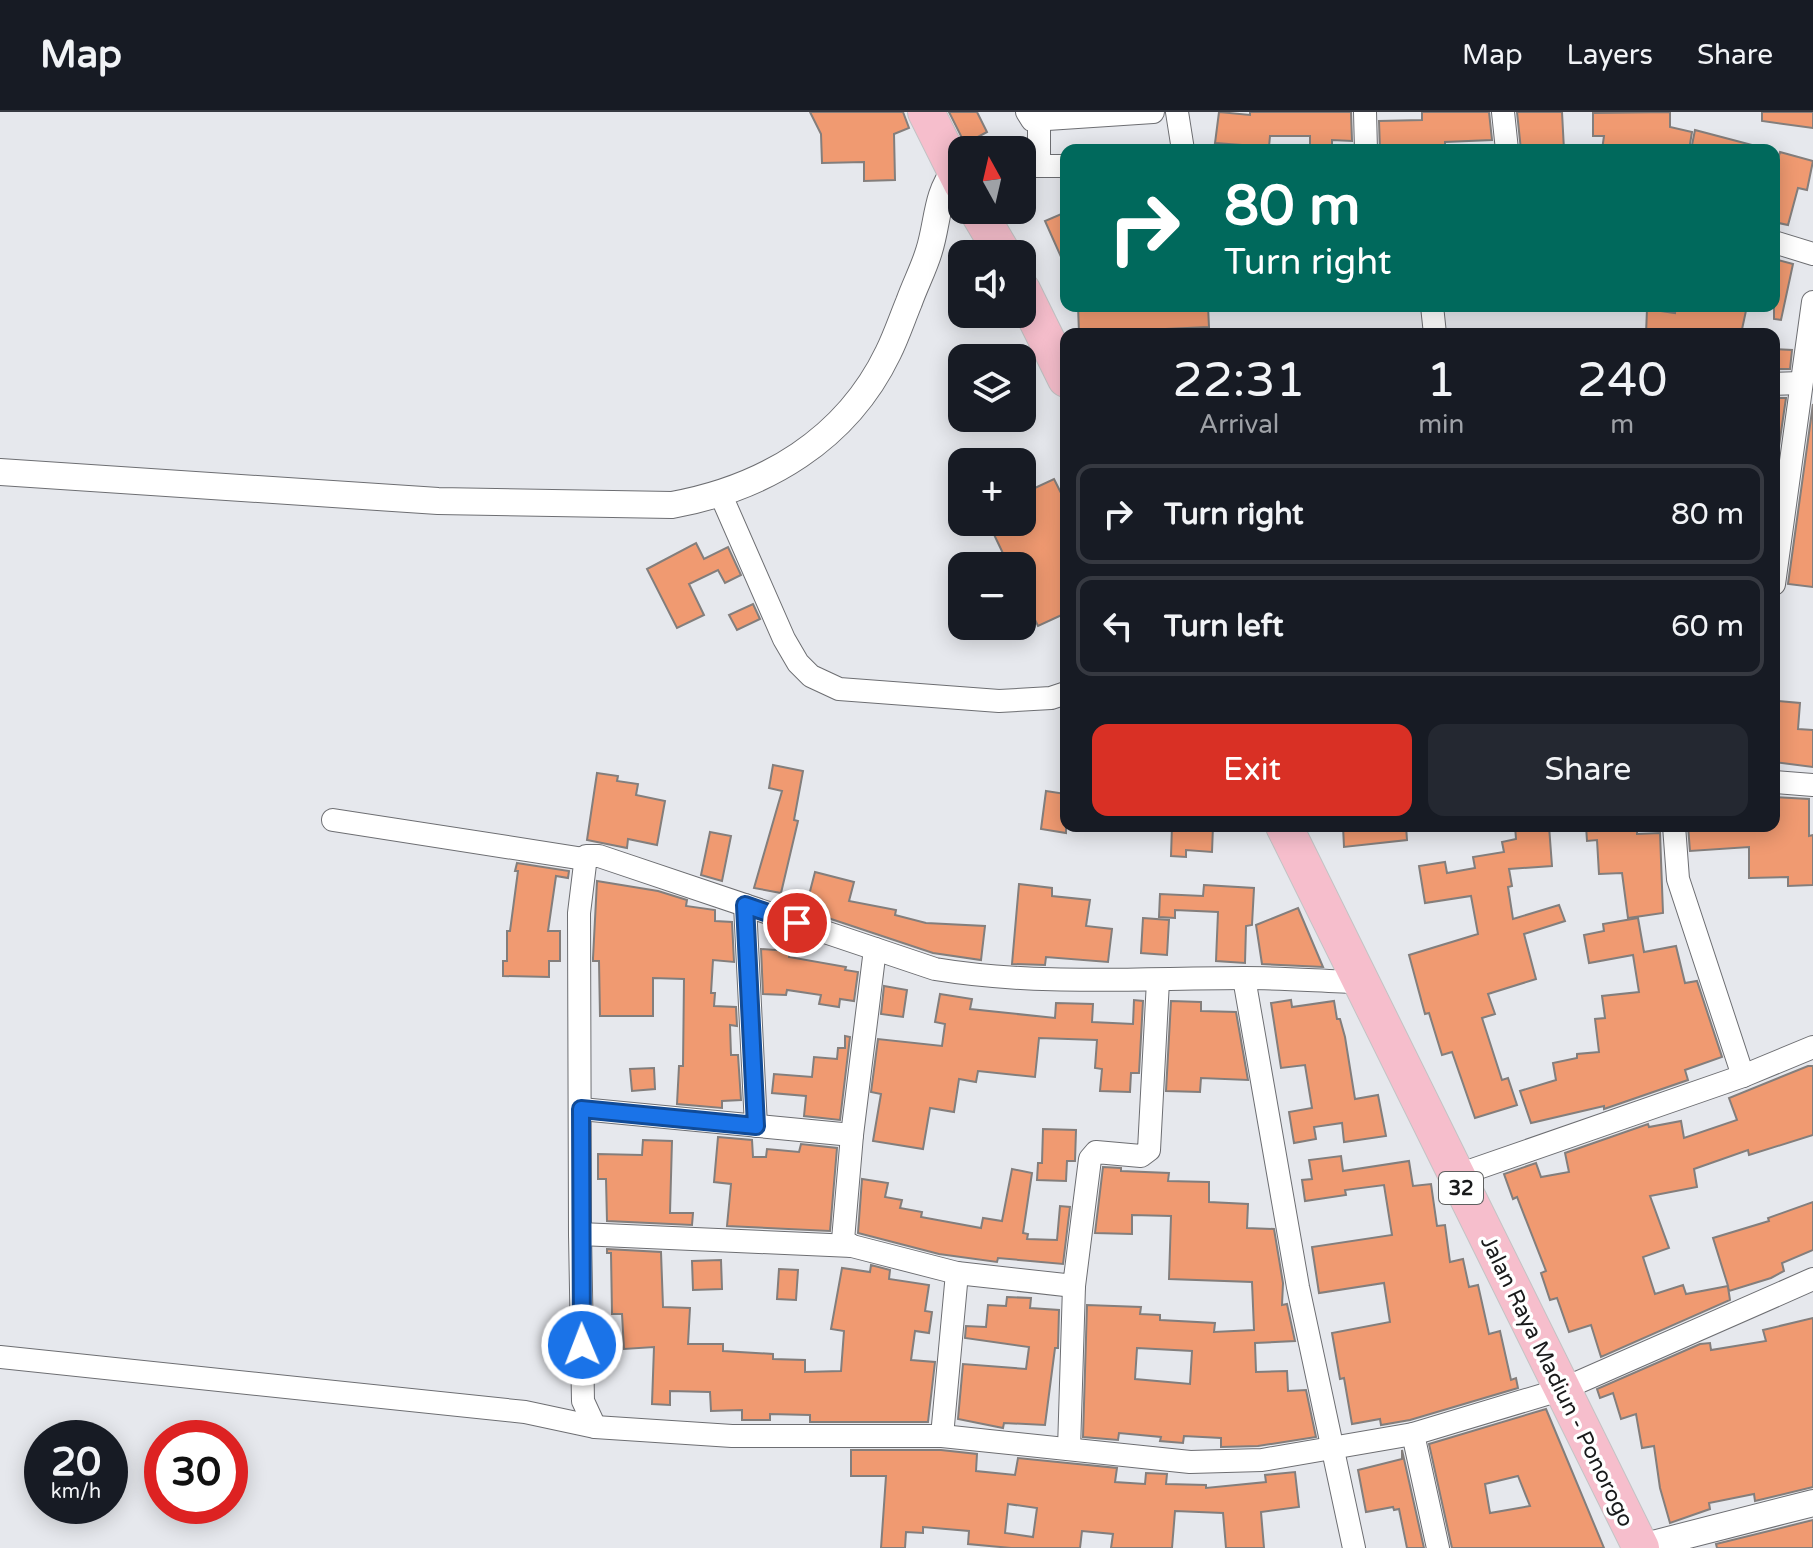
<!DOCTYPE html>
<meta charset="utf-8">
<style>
body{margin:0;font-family:"Varela Round",sans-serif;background:#242831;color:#f1f3f6;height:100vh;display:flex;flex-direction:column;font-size:30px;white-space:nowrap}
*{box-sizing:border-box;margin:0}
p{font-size:26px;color:#9ea1a6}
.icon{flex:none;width:44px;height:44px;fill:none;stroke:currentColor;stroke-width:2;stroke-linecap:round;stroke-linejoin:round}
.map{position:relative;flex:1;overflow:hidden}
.drawer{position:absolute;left:1060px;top:216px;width:720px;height:504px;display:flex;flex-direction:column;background:#171b24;border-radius:16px;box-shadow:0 4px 20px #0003}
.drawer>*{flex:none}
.top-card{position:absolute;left:1060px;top:32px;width:720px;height:168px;border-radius:16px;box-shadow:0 4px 20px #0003;background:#00695c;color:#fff;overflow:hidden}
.needle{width:52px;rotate:352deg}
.buttons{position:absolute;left:948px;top:24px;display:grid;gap:16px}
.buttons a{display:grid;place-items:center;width:88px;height:88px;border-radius:16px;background:#171b24;box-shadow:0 4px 20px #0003;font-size:40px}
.speed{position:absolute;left:24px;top:1308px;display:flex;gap:16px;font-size:40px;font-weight:700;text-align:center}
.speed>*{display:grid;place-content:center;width:104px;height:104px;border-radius:50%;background:#171b24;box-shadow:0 4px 20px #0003;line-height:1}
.speed small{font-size:20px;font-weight:400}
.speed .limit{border:12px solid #d22;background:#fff;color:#111}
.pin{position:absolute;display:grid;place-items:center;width:68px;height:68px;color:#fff;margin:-34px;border:4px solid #fff;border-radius:50%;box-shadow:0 2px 8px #0007}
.me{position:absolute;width:88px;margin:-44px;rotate:359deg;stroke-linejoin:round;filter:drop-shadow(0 0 6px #0008)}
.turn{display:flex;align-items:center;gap:28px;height:168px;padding:0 32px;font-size:36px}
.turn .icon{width:104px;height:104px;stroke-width:2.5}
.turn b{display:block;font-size:56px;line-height:68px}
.eta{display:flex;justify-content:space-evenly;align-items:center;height:136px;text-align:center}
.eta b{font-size:48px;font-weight:600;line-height:56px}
.cta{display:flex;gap:16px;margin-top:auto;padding:16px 32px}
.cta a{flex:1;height:92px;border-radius:16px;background:#d93025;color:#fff;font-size:32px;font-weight:600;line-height:92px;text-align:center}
.cta a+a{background:#242831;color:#f1f3f6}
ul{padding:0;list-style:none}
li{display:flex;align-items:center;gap:24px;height:100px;margin:0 16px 12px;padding:0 16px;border:4px solid #363941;border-radius:16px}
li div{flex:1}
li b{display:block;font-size:30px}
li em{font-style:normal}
header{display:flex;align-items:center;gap:48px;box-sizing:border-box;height:112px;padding:0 40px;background:#171b24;border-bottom:2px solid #363941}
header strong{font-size:38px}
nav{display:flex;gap:44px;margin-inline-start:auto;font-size:28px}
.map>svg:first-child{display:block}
.building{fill:#f09a71;stroke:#837e7c;stroke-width:2;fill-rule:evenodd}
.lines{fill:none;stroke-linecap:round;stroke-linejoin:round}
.minor-casing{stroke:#6d6e72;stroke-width:24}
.tertiary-casing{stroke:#6d6e72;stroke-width:28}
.trunk-casing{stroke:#c3c3c4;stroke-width:38}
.minor{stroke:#fff;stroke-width:22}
.tertiary{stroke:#fff;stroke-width:26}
.trunk{stroke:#f6becc;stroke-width:36}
.route-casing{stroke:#114b97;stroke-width:20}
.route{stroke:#1a73e8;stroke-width:14}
.labels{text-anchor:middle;stroke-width:7;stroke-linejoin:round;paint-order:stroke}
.shield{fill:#fff;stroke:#5e5f5f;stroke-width:2}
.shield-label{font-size:20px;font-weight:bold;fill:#191a1b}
.street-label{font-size:22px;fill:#191a1b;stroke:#fff}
</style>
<header>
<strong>Map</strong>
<nav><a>Map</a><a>Layers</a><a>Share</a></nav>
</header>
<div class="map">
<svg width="1813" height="1436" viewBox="0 0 1813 1436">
<rect width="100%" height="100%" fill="#e6e8ed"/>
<g class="building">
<polygon points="810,0 903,0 909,16 894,22 895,68 864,69 864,50 822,51 821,22"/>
<polygon points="949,0 977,0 987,20 965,32"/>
<polygon points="1219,0 1250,3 1250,0 1351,0 1352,29 1332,28 1332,38 1310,38 1310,24 1270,24 1269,35 1215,31"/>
<polygon points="1422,0 1489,0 1492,28 1445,30 1445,34 1380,38 1379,9 1422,8"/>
<polygon points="1517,0 1562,0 1564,38 1521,38"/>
<polygon points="1670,0 1670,15 1692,20 1689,38 1602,38 1604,24 1593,24 1593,1"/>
<polygon points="1762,0 1813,0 1813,16 1762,9"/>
<polygon points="1695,18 1752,33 1751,38 1716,38 1692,33"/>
<polygon points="1780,40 1813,49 1807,78 1798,76 1788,113 1774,110 1774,62"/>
<polygon points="1066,100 1066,156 1045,109"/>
<polygon points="1774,147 1793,152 1781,208 1774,207"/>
<polygon points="1078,194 1208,194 1209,215 1079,221"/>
<polygon points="1676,194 1747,194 1741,222 1646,222 1647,197 1675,201"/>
<polygon points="1774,237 1792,238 1790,257 1774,257"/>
<polygon points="1778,286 1786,286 1774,368 1774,291 1778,292"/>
<polygon points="1813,292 1813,475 1788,472"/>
<polygon points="1054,367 1066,391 1066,501 1038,514 1022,481 1022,454 1009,454 988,410 1022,410 1022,382"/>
<polygon points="696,431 704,447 728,435 741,463 725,471 718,458 689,472 704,503 677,516 647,457"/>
<polygon points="753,492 760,507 737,518 729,503"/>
<polygon points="1777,589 1800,591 1798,617 1813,618 1813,655 1774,650"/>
<polygon points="773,653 803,659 794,708 798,709 781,781 754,776 782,679 769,676"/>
<polygon points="597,661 618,664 617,669 638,672 636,683 665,689 657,733 628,727 627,736 587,728"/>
<polygon points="1046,679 1066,682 1066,721 1041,717"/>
<polygon points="1774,685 1809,687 1809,724 1813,723 1813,773 1788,774 1788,765 1749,766 1749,735 1690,739 1688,714 1774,714"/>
<polygon points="1172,714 1213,714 1212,740 1186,738 1186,745 1171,744"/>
<polygon points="1343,714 1406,714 1407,728 1344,735"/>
<polygon points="1515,714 1549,714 1552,754 1509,757 1512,774 1508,775 1513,807 1559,793 1565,809 1524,822 1536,867 1488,882 1495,902 1482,906 1502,968 1508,966 1517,993 1475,1006 1452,940 1442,943 1429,901 1425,902 1409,843 1478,822 1471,784 1425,791 1419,754 1445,750 1447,761 1475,756 1473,745 1504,740 1502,730 1516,727"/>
<polygon points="1586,714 1637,714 1637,722 1660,721 1663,801 1628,806 1622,761 1599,762 1597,728 1587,729"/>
<polygon points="710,720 731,724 722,769 701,763"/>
<polygon points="517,751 569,759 568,766 556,764 548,819 560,819 560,849 549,849 549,865 503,864 503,849 507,849 507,819 510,819 518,759 515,759"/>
<polygon points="815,760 854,770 849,789 896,798 895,803 926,811 985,814 981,848 933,841 813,801 815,788 808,787"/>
<polygon points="597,769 658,779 687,788 686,794 715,798 715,809 732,810 734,850 713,848 711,881 715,881 714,894 736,895 737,914 730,913 731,943 738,943 741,988 722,989 722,996 677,992 679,954 683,954 684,867 653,866 653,904 600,904 599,849 593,849 593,846"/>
<polygon points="1019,772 1052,776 1052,784 1090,788 1086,814 1112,817 1108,850 1046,845 1045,853 1012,852"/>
<polygon points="1204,773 1254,776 1252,813 1246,814 1245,851 1216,849 1218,800 1175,798 1175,806 1159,805 1160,782 1203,784"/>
<polygon points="1298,796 1323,855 1262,852 1256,813"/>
<polygon points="1143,806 1169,808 1167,843 1141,841"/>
<polygon points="1638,806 1644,840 1676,834 1685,871 1697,869 1722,945 1685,958 1688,968 1604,997 1604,994 1531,1011 1520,979 1556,968 1553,951 1577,946 1577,942 1599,940 1595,907 1605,906 1602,884 1639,880 1633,843 1589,851 1584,823 1604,819 1603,812"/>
<polygon points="761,837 789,839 789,845 846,855 845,858 858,860 854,889 840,887 839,895 819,892 821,883 787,878 786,883 763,882"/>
<polygon points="884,874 907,878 903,905 881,902"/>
<polygon points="940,882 972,887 970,897 1055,906 1056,891 1093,892 1092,910 1133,912 1134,888 1143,889 1139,961 1131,961 1130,980 1100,979 1102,957 1095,956 1097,928 1039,926 1035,965 978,959 976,970 959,967 954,1000 930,996 923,1037 873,1029 881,982 871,980 878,927 942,934 945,912 935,910"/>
<polygon points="1291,888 1292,895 1334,889 1337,907 1340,907 1345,925 1355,987 1378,983 1386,1024 1344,1030 1342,1011 1314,1015 1316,1027 1294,1031 1289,1000 1312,996 1305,953 1281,956 1271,891"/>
<polygon points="1171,889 1201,890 1201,899 1236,900 1248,968 1201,966 1200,980 1166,979"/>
<polygon points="845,924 850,925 840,1008 804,1004 806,984 772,981 774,962 812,965 814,945 837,947 838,936 845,936"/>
<polygon points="1808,954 1813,954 1813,1023 1749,1043 1748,1038 1694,1057 1697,1075 1650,1084 1669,1136 1643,1145 1655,1182 1683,1173 1686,1182 1728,1174 1713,1126 1769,1109 1768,1106 1813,1090 1813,1138 1782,1151 1784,1159 1771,1166 1729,1179 1728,1175 1730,1188 1601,1245 1591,1213 1569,1220 1557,1186 1550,1188 1541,1161 1546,1159 1517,1085 1513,1087 1504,1062 1536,1051 1541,1065 1569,1060 1565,1041 1648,1012 1649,1015 1681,1009 1684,1026 1737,1008 1729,986"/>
<polygon points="654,956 655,977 632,979 630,957"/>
<polygon points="1043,1017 1076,1018 1075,1049 1067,1049 1066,1069 1037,1068 1038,1051 1042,1051"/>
<polygon points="718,1025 752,1028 753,1045 766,1045 767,1037 799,1040 801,1032 837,1036 830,1119 727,1114 731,1072 714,1070"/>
<polygon points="643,1028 672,1029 670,1101 693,1101 692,1113 607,1109 606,1067 598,1067 598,1042 642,1043"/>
<polygon points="1341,1044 1343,1059 1409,1049 1413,1074 1431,1072 1437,1114 1445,1113 1450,1150 1463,1147 1469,1175 1478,1173 1489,1222 1500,1219 1511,1268 1516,1266 1518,1276 1410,1308 1381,1313 1380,1307 1352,1312 1344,1266 1340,1267 1332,1221 1390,1210 1384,1171 1319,1181 1312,1135 1392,1123 1384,1073 1345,1078 1346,1083 1305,1089 1302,1068 1312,1067 1309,1048"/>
<path d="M1103 1055 1121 1056V1059L1169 1061 1168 1069 1209 1070V1090L1248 1092 1247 1116 1274 1117 1283 1171 1282 1193 1287 1192 1295 1229 1255 1231 1256 1260 1287 1259 1288 1279 1306 1278 1316 1325 1258 1334 1221 1335V1326L1184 1324 1183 1331 1160 1329 1161 1325 1119 1321 1118 1328 1083 1325 1087 1193 1141 1195 1140 1202 1160 1203V1208L1215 1211 1214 1220 1254 1218 1252 1170 1169 1167 1171 1104 1132 1103V1122L1095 1121ZM1137 1236 1192 1239 1190 1272 1135 1267Z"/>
<polygon points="1012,1057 1032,1061 1023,1121 1028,1122 1027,1127 1057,1128 1060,1094 1070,1095 1063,1152 998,1146 997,1150 939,1142 858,1121 862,1067 888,1071 885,1085 902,1088 900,1096 922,1100 921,1105 981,1116 983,1106 1002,1109"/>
<polygon points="607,1137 661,1140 663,1195 690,1196 688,1232 723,1232 723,1239 773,1242 773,1247 805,1248 805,1260 841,1259 844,1219 831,1217 842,1156 870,1160 871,1153 890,1158 889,1167 929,1173 925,1199 932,1200 929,1221 915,1219 911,1248 935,1250 928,1310 810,1310 810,1303 770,1302 770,1308 742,1308 742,1298 711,1299 710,1280 670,1279 670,1293 652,1292 654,1235 624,1237 622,1202 612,1202 611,1141 607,1141"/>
<polygon points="721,1148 722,1177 693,1178 692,1149"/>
<polygon points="779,1157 798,1158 796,1188 777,1187"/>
<polygon points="1007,1185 1031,1186 1030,1196 1059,1198 1058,1236 1055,1236 1045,1313 1004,1311 1003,1316 958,1307 963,1252 1026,1257 1029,1235 965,1226 966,1214 986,1215 988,1193 1006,1194"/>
<polygon points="1813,1206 1813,1375 1755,1389 1754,1382 1709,1391 1710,1397 1670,1411 1660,1376 1654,1334 1642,1336 1636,1302 1621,1307 1613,1281 1600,1286 1597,1277 1700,1232 1710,1231 1711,1238 1766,1229 1763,1218"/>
<path d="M1546 1297 1604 1436H1452L1429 1332ZM1518 1364 1530 1394 1490 1401 1485 1372Z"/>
<path d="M851 1338H941L977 1342 976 1359 1015 1363 1018 1346 1117 1356 1115 1370 1145 1372 1146 1361 1167 1362 1166 1372 1206 1373V1376L1266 1370 1265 1363 1295 1360 1299 1395 1261 1400 1264 1436H1226L1223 1401 1175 1399 1172 1436H1111L1113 1422 1082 1419 1080 1436H1011L968 1432 969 1419 923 1415V1421L906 1420 905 1436H881L886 1364H851ZM1008 1392 1037 1396 1033 1425 1005 1421Z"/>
<polygon points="1402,1338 1424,1436 1407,1436 1399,1397 1394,1398 1393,1395 1366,1400 1358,1358 1402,1347"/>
<polygon points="1813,1408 1813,1436 1717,1436 1716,1432"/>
</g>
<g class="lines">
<defs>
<g id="minor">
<polyline points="1027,0 1032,8 1153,0"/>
<polyline points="1177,0 1183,38"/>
<polyline points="1365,0 1366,38"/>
<polyline points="1503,0 1507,38"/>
<polyline points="1039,8 1039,54"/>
<polyline points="1022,54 1066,54"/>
<polyline points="1774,130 1813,142"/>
<polyline points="1432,194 1435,222"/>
<polyline points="1774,272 1801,271"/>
<polyline points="720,381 784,527 798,551 811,564 839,577 999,589 1051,586 1066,581"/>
<polyline points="1774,472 1813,190"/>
<polyline points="1774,670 1813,673"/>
<polyline points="333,708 584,747"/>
<polyline points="1674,714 1678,767 1743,964"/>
<polyline points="745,793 756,1014"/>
<polyline points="875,837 852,1023 843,1128 852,1134 957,1161 1074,1174 1090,1047 1096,1040 1141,1044 1149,1038 1158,869"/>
<polyline points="1244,866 1298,1175 1354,1436"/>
<polyline points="581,997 852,1023"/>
<polyline points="1455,1064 1743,964 1813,935"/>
<polyline points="580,1122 852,1134"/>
<polyline points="0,1245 525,1300 595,1315 732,1324 942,1324 1190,1350 1262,1348 1413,1322 1563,1277 1813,1167"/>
<path d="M595 1315 583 1289 580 1122 579 801 586 744H599L935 857C1037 874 1142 866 1245 866 1284 866 1322 869 1361 870"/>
<polyline points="1413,1322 1438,1436"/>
<polyline points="942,1324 957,1161"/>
<polyline points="1069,1337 1074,1174"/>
</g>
<g id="tertiary">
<path d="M0 360 438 389 672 393C765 376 846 328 888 241 896 225 902 207 909 190 915 173 924 156 929 139 938 111 936 82 955 59"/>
<polyline points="1641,1435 1813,1391"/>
</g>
<g id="trunk">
<polyline points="926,0 962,72"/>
<polyline points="977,98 1003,142"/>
<polyline points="1022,178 1066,267"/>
<polyline points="1284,714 1641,1436"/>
</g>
</defs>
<use href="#minor" class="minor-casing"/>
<use href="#tertiary" class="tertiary-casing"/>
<use href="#trunk" class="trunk-casing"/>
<use href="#minor" class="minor"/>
<use href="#tertiary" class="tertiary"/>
<use href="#trunk" class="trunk"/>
</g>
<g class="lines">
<defs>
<polyline id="route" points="582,1233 581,997 756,1014 745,793 797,811"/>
</defs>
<use href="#route" class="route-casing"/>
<use href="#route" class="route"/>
</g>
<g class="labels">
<rect class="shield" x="1439" y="1060" width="44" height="32" rx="6"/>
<g class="shield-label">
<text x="1461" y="1083">32</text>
</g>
<g class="street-label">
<text transform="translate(1558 1269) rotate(64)" y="8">Jalan Raya Madiun - Ponorogo</text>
</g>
</g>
</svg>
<div class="buttons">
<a><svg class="needle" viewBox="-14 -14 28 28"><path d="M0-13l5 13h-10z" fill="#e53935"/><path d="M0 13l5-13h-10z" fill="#9ea1a6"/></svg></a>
<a><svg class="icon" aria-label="sound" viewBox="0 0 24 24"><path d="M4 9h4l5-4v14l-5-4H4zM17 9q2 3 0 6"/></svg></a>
<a><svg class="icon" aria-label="layers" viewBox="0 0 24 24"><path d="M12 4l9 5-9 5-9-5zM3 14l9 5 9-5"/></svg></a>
<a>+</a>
<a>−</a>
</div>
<div class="speed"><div>20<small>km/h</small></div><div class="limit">30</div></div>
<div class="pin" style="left:797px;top:811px;background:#d93025"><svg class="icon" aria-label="arrive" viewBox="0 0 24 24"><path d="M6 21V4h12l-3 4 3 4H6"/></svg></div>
<svg class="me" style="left:582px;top:1233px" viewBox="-20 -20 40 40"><circle r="17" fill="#1a73e8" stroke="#fff" stroke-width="3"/><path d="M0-11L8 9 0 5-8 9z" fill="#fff"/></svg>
<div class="top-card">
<div class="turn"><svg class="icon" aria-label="right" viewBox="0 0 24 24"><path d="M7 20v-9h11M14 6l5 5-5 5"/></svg><div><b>80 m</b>Turn right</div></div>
</div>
<section class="drawer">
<div class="eta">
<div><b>22:31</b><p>Arrival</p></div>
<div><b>1</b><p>min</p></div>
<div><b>240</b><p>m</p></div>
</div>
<ul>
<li><svg class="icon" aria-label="right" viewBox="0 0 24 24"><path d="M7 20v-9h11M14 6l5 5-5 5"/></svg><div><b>Turn right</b></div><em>80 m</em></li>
<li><svg class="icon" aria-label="left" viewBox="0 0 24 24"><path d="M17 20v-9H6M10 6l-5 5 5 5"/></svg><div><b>Turn left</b></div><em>60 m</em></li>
</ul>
<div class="cta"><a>Exit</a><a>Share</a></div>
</section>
</div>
